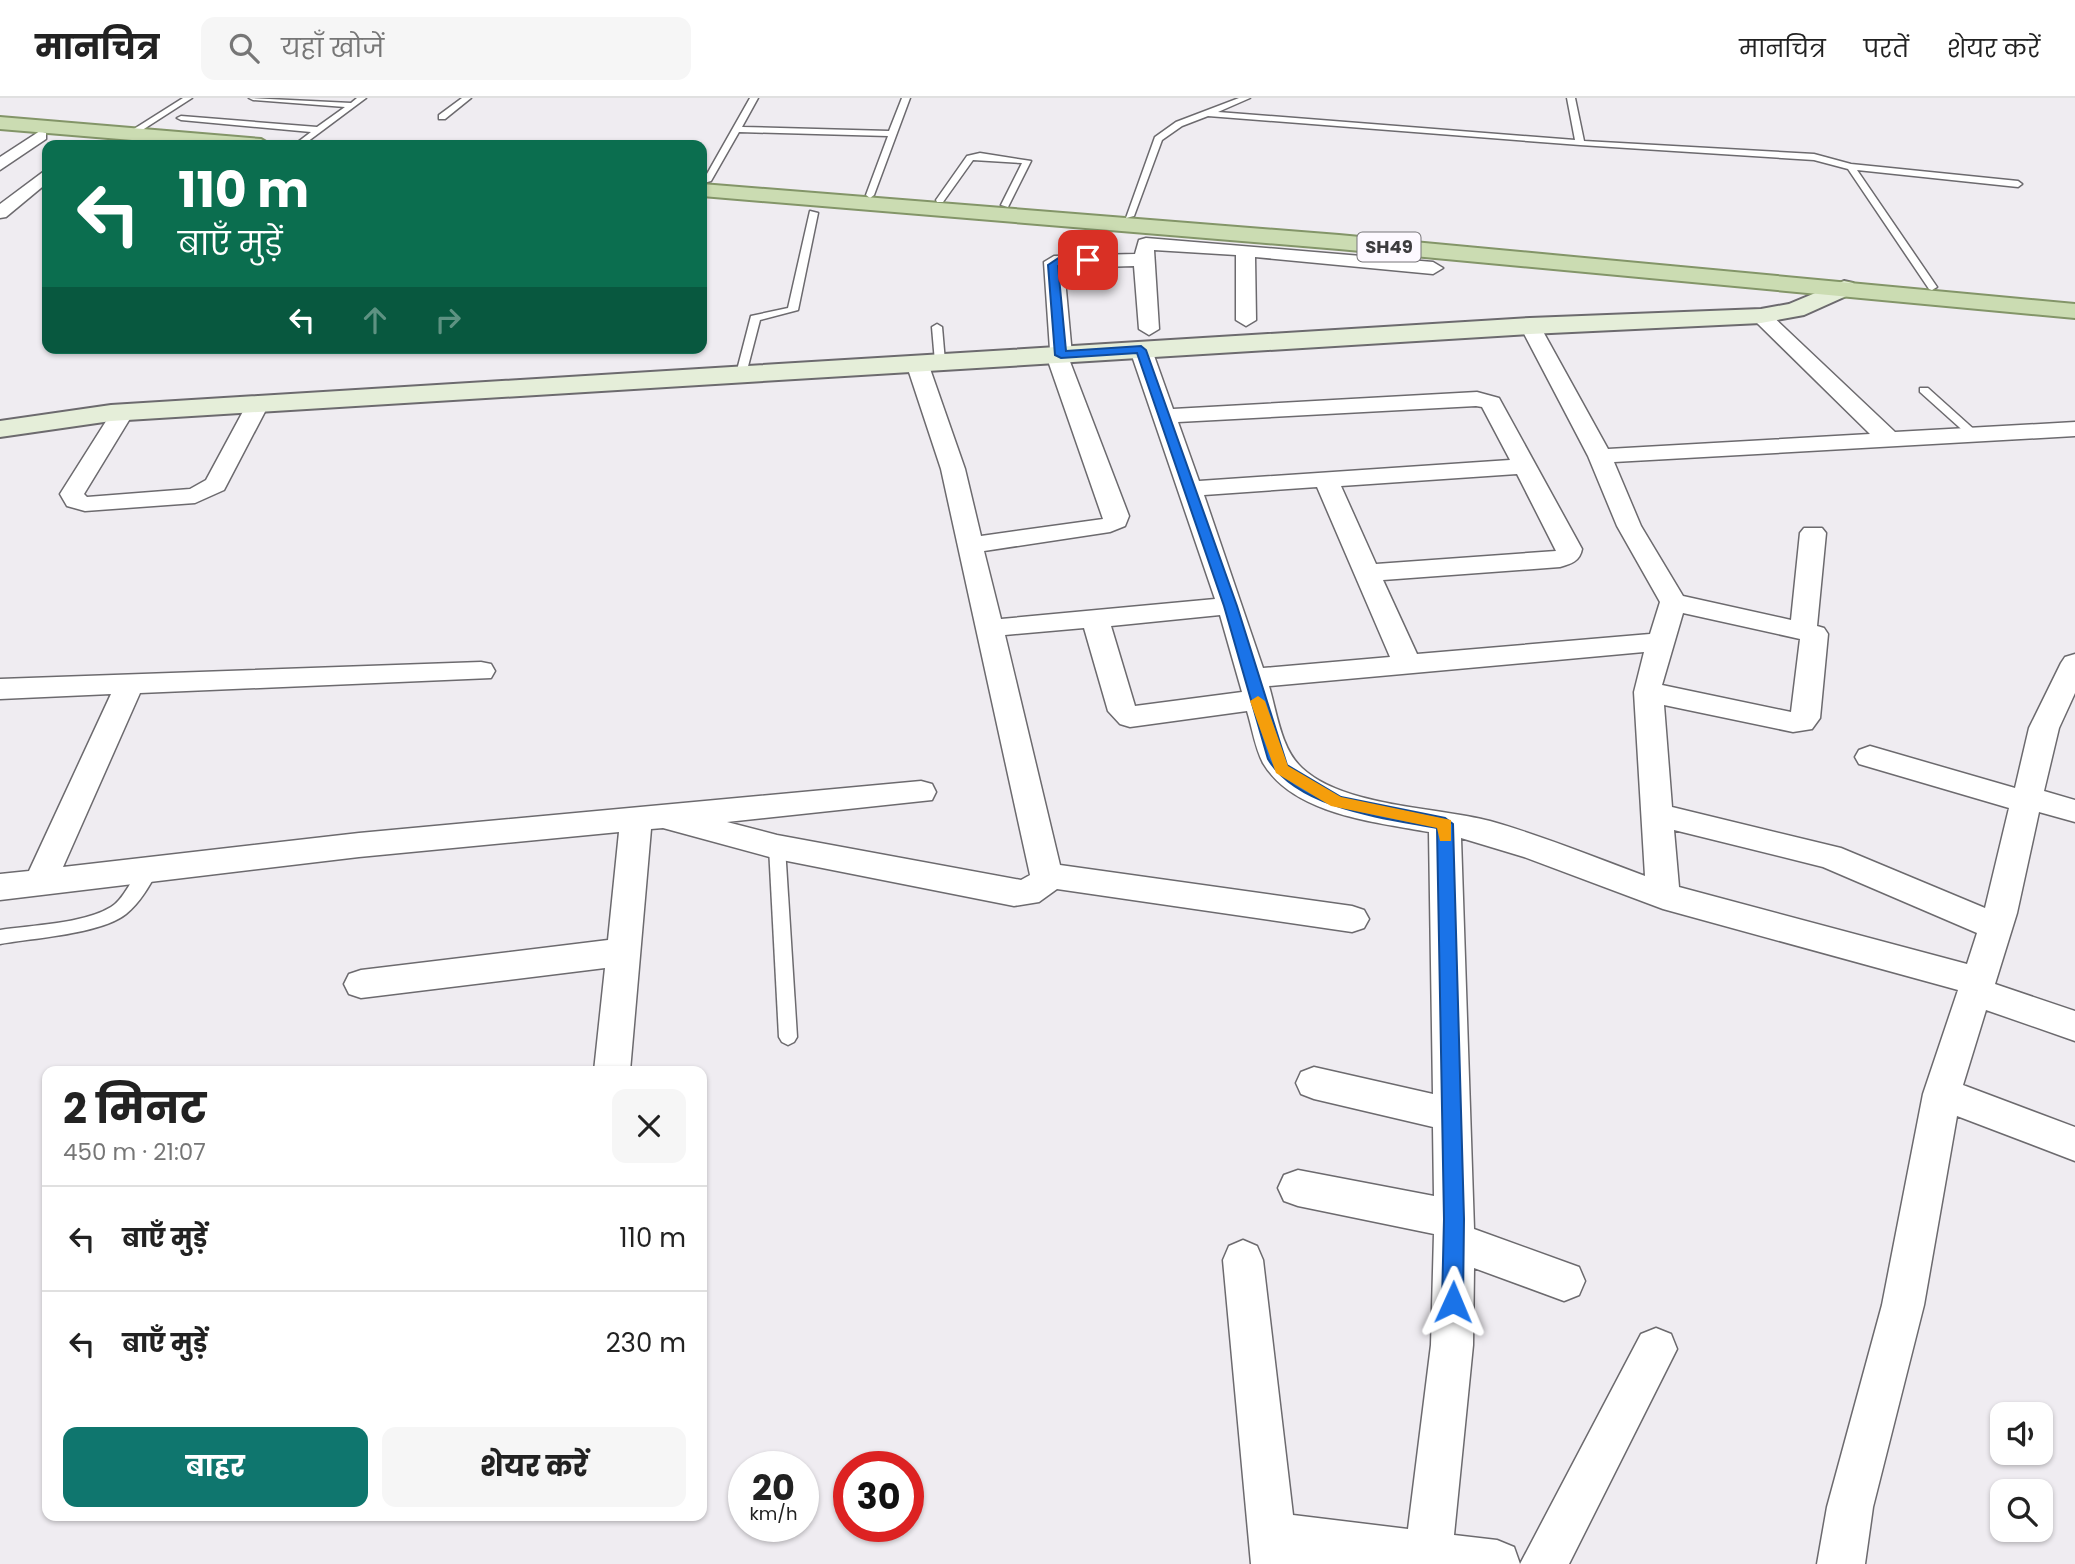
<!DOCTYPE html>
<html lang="hi">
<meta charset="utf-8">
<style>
body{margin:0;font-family:Poppins,"Noto Sans Devanagari",sans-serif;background:#f6f6f6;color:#222;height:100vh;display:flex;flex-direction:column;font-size:26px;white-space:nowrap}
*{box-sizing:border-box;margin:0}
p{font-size:23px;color:#767676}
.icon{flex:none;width:38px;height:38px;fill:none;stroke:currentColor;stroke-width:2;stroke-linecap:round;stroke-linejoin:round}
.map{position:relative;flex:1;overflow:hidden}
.drawer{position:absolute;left:42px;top:968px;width:665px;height:455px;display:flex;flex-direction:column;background:#fff;border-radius:14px;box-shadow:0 2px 5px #0004}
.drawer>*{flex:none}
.banner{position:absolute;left:42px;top:42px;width:665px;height:214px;border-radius:14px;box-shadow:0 2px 5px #0004;background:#0b6e4f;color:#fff;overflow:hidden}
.tools{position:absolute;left:1990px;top:1304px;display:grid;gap:14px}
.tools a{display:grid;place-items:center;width:63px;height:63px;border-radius:14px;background:#fff;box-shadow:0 2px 5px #0004;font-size:35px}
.speed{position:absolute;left:728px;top:1353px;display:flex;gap:14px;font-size:35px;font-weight:700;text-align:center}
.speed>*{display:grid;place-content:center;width:91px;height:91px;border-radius:50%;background:#fff;box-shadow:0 2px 5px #0004;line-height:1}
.speed small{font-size:18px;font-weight:400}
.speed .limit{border:10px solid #d22;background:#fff;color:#111}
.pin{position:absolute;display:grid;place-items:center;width:60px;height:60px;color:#fff;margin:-30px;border-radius:14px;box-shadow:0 4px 10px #0006}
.me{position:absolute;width:77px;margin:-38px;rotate:1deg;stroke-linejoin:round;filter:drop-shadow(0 0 5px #0008)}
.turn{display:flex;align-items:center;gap:24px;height:147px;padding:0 21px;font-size:32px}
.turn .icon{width:91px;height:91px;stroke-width:2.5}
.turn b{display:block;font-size:49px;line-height:60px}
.lanes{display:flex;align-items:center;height:66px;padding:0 21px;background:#0003;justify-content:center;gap:35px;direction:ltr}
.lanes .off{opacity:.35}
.round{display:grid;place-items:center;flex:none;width:74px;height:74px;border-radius:14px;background:#f6f6f6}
.overview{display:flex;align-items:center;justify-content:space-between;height:119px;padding:0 21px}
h1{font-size:42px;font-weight:700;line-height:52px}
.primary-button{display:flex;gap:14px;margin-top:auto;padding:14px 21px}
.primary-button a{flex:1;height:80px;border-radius:14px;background:#0f766e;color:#fff;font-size:28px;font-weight:700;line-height:80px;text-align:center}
.primary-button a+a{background:#f6f6f6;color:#222}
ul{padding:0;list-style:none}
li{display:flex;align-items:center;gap:21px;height:105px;padding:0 21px;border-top:2px solid #e0e0e0}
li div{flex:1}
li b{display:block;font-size:26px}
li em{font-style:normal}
header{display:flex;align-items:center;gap:42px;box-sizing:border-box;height:98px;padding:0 35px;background:#fff;border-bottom:2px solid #e0e0e0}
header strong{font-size:33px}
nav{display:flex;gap:38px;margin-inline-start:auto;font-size:24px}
.search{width:490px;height:63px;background:#f6f6f6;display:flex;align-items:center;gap:18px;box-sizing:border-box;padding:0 24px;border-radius:14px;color:#767676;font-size:26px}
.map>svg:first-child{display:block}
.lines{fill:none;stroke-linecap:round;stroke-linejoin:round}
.lane-casing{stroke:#6c6a6e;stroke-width:3}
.street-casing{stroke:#6c6a6e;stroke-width:3}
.secondary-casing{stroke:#6c6a6e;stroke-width:4}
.primary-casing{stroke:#839568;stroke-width:4}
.lane{fill:#fff;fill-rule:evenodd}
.street{fill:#fff;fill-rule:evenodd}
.secondary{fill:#e5eed9;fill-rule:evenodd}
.primary{fill:#cbdcb2;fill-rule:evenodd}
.route{fill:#1a73e8;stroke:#114b97;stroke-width:2}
.slow{fill:#f59e0b}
.labels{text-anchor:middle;stroke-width:6;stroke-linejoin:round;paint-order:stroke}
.shield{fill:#fdf9ff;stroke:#777578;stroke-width:2}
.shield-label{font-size:18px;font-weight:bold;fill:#3d3c3e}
</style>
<header>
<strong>मानचित्र</strong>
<div class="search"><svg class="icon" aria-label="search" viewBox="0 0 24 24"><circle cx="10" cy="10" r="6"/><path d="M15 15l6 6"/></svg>यहाँ खोजें</div>
<nav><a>मानचित्र</a><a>परतें</a><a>शेयर करें</a></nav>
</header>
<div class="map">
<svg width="2075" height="1466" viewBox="0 0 2075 1466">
<rect width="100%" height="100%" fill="#efecf1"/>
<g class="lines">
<defs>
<g id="lane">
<polygon points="183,0 192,0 133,38 126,36"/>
<polygon points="249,0 351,5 357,0 366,0 303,47 294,47 311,34 181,22 177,20 181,18 317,29 345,9 253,2"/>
<polygon points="462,0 471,0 445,21 439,21 439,17"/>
<polygon points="750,0 758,0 742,29 889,33 902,0 910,0 874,97 870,100 866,97 888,38 739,34 711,83 704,85 703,83"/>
<polygon points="1239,0 1250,0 1218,14 1575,42 1567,0 1575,0 1584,43 1814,56 1851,66 2018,83 2022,86 2018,89 1857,72 1937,189 1932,192 1929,191 1848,71 1814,62 1580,47 1208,18 1182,28 1162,42 1134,118 1126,120 1155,39 1176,24"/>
<polygon points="980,55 1031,63 1008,109 1001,107 1022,65 973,62 943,104 937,104 936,102 967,58"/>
<polygon points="810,113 818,115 798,212 760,222 746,276 737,278 736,276 751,218 788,210"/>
<polygon points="937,226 942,229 945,264 940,267 935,264 932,229"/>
<polygon points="1920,290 1928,290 1977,334 1977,338 1969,338 1920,294"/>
<polygon points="777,743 783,745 785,749 797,939 794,944 788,947 782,944 779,939 769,749 771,745"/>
<path d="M150 766 156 768 158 772C150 787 140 805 126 816 101 836 33 840 0 846V832C32 827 83 826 111 809 127 800 133 771 150 766Z"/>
</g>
<g id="street">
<polygon points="40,33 46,35 46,41 0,72 0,59"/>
<polygon points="47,71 47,85 6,119 0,120 0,106"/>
<path d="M1146 140 1433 164 1443 170 1433 176 1255 159 1256 222 1246 228 1236 222V157L1154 152 1159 231 1149 237 1139 231 1134 168 1064 170 1072 257 1069 261 1129 418 1125 428 1110 434 984 453 1001 521 1215 501 1130 252 1141 246 1152 252 1173 311 1477 294 1499 300 1582 451C1580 463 1571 466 1560 469L1383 482 1417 556 1650 536 1660 504 1617 428 1588 358 1520 228 1523 224H1537L1540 228 1608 351 1870 336 1754 222 1751 218 1761 212 1768 214 1895 334 2075 324V338L1614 364 1641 428 1683 498 1791 522 1800 435 1804 430H1822L1826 435 1817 528 1824 530 1828 536 1820 620 1812 631 1793 634 1664 607 1672 709 1841 750 1985 810 2009 710 1859 666 1855 659 1859 652 1870 648 2015 690 2029 630 2061 565 2065 559 2075 556V595L2059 630 2044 693 2075 702V724L2039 714 2017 815 1995 886 2075 913V943L1986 912 1963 987 2075 1029V1063L1957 1018 1924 1207 1873 1409 1865 1466H1817L1827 1409 1882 1207 1923 996 1958 892 1663 811 1524 759 1461 740 1474 1131 1579 1169 1585 1183 1579 1197 1564 1203 1474 1170 1473 1247 1454 1437 1497 1442 1514 1449 1520 1466 1641 1236 1656 1230 1671 1236 1677 1251 1569 1466H1251L1223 1162 1229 1148 1243 1142 1257 1148 1263 1162 1293 1417 1408 1431 1431 1247 1434 1136 1298 1108 1284 1103 1278 1090 1284 1077 1298 1072 1434 1098 1433 1029 1314 1001 1301 996 1296 985 1301 974 1314 969 1433 996 1429 734C1376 724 1294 717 1263 665 1255 650 1252 629 1247 613L1130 629 1120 626 1108 613 1084 530 1005 537 1060 767 1352 808 1364 812 1369 821 1364 830 1352 834 1057 791 1039 804 1014 808 777 761 663 730 651 731 630 973H594L605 870 361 900 349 896 344 886 349 876 361 872 608 842 619 734 359 759 0 802V776L29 773 111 596 0 601V581L481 564 491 566 495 573 491 580 140 595 63 769 359 735 921 683 932 686 936 694 932 702 727 724 777 737 1021 782 1030 777 941 371 906 265 917 259 928 265 965 371 981 438 1103 421 1046 257 1050 252 1044 164 1054 158 1135 156 1139 142ZM1476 308 1482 309 1510 362 1199 383 1178 324ZM1517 376 1556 453 1376 466 1341 388ZM1317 389 1390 559 1263 570 1204 397ZM1683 515 1800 541 1791 614 1662 587ZM1220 517 1242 594 1135 608 1111 528ZM1644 554 1634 594 1645 778C1594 759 1543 738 1490 723 1436 709 1344 709 1302 670 1281 651 1277 615 1269 588ZM1674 732 1823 769 1977 835 1967 866 1679 789Z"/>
<polygon points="258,299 269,306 224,392 195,405 85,413 67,408 60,396 115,309 123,307 134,314 84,396 87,399 190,391 206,382 247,306"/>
</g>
<polygon id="secondary" points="1844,183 1853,185 1856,190 1853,195 1804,217 1761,225 1530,236 111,323 0,339 0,323 111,307 1530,220 1761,211 1789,206"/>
<g id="primary">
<polygon points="0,19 261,41 271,47 192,47 0,31"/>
<polygon points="702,86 1339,137 2075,206 2075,220 1339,151 702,98"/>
</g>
</defs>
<use href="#lane" class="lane-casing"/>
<use href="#street" class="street-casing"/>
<use href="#secondary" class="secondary-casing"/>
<use href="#primary" class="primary-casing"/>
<use href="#lane" class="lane"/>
<use href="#street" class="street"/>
<use href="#secondary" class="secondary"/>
<use href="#primary" class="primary"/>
</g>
<path class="route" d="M1060 159H1088L1093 162 1058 168 1066 253 1141 248 1146 252 1237 508 1287 667 1341 699 1445 720 1453 726 1464 1121 1463 1204 1460 1212 1453 1215 1445 1212 1442 1204 1444 1121 1437 730C1385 720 1298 711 1268 661L1224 508 1137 255 1061 260 1055 257 1048 167Z"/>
<polygon class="slow" points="1258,598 1265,603 1288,668 1341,699 1451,722 1451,743 1440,743 1437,730 1331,708 1276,675 1250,603"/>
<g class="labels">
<rect class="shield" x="1357.5" y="134.5" width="63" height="29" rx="5"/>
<g class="shield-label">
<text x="1389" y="155">SH49</text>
</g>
</g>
</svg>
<div class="tools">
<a><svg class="icon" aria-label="sound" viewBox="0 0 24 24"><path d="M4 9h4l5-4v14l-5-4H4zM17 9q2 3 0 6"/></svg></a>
<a><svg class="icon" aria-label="search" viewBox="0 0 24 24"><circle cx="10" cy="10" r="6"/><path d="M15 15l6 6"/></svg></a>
</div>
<div class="speed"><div>20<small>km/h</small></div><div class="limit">30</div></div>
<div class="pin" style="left:1088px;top:162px;background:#d93025"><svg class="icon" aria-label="arrive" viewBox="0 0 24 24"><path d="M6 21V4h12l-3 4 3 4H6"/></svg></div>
<svg class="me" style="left:1453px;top:1204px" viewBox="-20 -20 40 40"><path d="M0-17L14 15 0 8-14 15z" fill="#1a73e8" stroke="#fff" stroke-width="4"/></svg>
<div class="banner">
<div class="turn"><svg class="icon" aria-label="left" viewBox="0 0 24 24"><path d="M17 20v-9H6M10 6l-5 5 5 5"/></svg><div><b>110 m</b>बाएँ मुड़ें</div></div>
<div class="lanes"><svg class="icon" aria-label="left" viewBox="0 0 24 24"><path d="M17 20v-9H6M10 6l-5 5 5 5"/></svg><svg class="icon off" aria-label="ahead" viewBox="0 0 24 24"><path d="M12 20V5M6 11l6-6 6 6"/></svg><svg class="icon off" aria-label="right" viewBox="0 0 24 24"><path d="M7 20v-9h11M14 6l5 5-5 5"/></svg></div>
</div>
<section class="drawer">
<div class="overview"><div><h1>2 मिनट</h1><p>450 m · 21:07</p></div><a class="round"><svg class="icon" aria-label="close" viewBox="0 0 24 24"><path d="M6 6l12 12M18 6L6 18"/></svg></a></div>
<ul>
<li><svg class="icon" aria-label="left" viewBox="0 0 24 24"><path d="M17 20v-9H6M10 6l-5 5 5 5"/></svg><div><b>बाएँ मुड़ें</b></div><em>110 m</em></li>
<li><svg class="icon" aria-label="left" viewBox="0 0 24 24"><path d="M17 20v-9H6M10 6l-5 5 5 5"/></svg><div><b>बाएँ मुड़ें</b></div><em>230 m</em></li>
</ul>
<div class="primary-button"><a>बाहर</a><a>शेयर करें</a></div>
</section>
</div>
